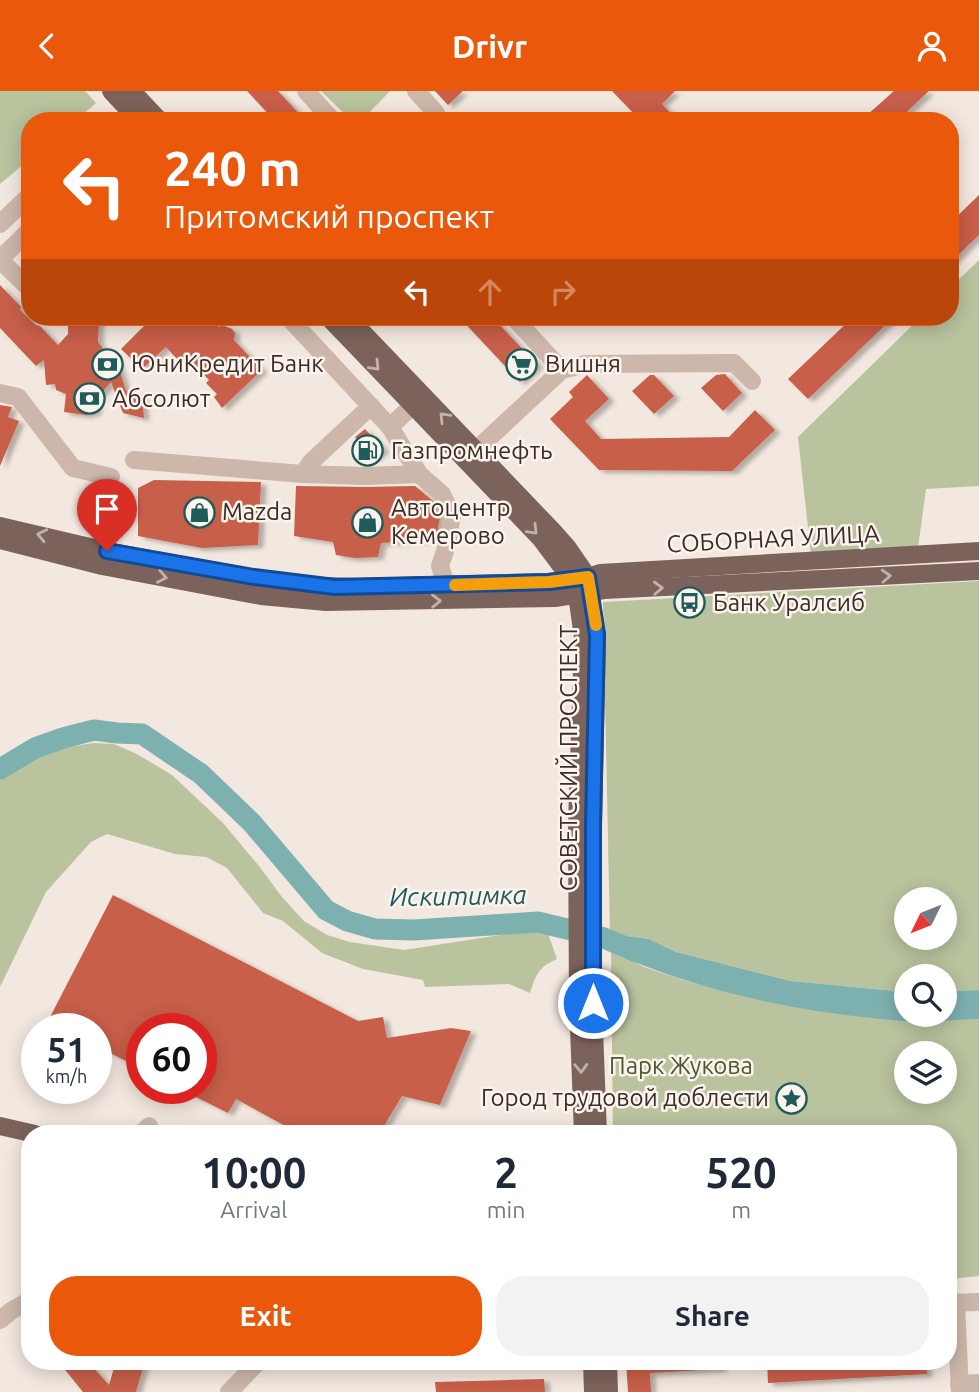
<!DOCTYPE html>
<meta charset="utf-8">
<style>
body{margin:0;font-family:Ubuntu,sans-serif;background:#f2f2f3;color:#1f2937;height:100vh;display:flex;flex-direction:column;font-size:26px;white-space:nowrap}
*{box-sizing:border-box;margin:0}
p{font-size:23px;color:#747a83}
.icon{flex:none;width:38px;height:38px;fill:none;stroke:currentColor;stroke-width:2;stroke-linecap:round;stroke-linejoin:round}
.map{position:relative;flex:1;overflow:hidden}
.sheet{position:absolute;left:21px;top:1034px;width:936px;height:245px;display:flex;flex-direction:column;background:#fff;border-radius:28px;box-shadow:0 4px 18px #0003}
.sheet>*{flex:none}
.hud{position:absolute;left:21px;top:21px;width:938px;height:214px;border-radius:28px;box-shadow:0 4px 18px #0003;background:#ea580c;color:#fff;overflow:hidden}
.needle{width:46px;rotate:227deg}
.tools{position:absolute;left:894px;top:796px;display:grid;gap:14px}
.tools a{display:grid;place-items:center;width:63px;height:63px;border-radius:50%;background:#fff;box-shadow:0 4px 18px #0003;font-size:35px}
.speed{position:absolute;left:21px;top:922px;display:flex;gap:14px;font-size:35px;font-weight:700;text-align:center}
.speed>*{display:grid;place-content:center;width:91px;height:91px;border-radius:50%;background:#fff;box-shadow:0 4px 18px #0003;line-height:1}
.speed small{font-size:18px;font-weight:400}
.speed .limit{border:10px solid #d22;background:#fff;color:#111}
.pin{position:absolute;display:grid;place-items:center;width:60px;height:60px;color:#fff;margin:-72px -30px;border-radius:50% 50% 50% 0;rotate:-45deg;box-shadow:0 0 7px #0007}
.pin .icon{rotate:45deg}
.me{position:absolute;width:77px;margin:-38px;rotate:0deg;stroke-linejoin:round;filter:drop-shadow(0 0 5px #0008)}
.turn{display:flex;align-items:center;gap:24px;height:147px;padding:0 28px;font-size:32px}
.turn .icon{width:91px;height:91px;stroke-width:2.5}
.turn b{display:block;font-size:49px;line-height:60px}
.lanes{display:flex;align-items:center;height:66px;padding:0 28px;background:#0003;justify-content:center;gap:35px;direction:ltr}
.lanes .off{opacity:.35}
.eta{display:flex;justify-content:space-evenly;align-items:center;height:119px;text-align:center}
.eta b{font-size:42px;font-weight:700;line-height:49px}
.action{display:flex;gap:14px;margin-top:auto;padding:14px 28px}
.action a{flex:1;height:80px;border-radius:28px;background:#ea580c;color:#fff;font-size:28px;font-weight:700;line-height:80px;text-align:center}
.action a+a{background:#f2f2f3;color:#1f2937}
header{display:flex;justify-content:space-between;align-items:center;height:91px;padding:0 28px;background:#ea580c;color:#fff;font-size:32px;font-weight:700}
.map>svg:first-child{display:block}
.green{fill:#b9c39e;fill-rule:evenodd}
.water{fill:#7db1b0}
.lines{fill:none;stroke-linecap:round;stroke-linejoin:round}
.river{stroke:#7db1b0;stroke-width:21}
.building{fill:#c85e48;filter:url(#shadow)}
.minor{stroke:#ccb7aa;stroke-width:18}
.major{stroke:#7b635b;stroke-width:18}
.oneway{stroke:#c1b2ab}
.route-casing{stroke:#114b97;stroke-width:18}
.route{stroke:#1a73e8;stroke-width:12}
.slow{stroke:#f59e0b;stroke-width:12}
.labels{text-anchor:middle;stroke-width:5;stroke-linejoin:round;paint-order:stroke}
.poi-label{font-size:24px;fill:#392e2a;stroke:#fbf3ec;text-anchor:start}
.street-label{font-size:24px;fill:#392e2a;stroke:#fbf3ec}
.park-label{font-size:24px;fill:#4c582d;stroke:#fbf3ec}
.water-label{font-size:26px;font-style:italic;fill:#1e5c5c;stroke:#fbf3ec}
</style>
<header><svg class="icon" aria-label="back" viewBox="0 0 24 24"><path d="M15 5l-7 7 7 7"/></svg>Drivr<svg class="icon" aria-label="person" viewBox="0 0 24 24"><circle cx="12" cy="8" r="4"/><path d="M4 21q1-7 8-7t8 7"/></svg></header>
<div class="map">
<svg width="979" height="1301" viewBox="0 0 979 1301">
<defs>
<filter id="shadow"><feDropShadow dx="5.5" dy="3" stdDeviation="2" flood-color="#0004"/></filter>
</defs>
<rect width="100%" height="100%" fill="#f3e8df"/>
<g class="green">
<polygon points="0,0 85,0 96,12 75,30 30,30 30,68 0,93"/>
<polygon points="321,0 390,0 361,30 352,30"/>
<polygon points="979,169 979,395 926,398 918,457 811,464 798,346 921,226 950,226 950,197"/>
<path d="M979 490V899L945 900V886H906V901L791 890 676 861 649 848 610 843 603 511ZM906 808H945V847H906Z"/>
<path d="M93 652 114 653 137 663 172 684 223 732 259 775 282 806 304 830 327 844 350 851 404 859 546 837 557 868C539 876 536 883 530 902L509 893 425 896 423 889 363 878 322 862 283 830 263 822 227 777 206 766 175 763 107 743 91 751 46 801 0 896V683L26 669 68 656Z"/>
<path d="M611 861 647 877 689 891 777 912 906 930 979 928V1185L949 1188 948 1043H613ZM906 962H945V1001H906Z"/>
</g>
<path class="water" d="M610 843 649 848 676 861 791 890 906 901V924H945V900L979 899V928C954 929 928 931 903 930 804 922 702 902 611 861Z"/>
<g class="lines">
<polyline class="river" points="0,678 35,657 63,647 94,639 117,642 142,643 201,683 252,732 326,819 347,830 375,838 414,839 538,831 604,847 637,861"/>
</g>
<g class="building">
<polygon points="247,0 278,0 306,30 275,30"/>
<polygon points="435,0 463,0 448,14"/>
<polygon points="612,0 675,0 662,13 678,30 641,30"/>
<polygon points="894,0 929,0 897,30 872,30 867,24"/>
<polygon points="979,104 979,144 950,172 950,132"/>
<polygon points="0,194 21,216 20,219 36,234 40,235 58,254 68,243 68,226 99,226 98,251 111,268 115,264 126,300 142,304 144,327 123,322 111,291 96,308 96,321 86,324 64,321 66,303 56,299 55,293 46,294 44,269 36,275 0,237"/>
<polygon points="153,226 208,226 219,236 222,234 232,238 235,242 234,249 262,279 222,317 214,306 217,303 206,292 209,289 186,265 179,268 176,267 166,256 142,278 121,258"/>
<polygon points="459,226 492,226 538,274 520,291"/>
<polygon points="853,226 894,226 808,308 788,288"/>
<polygon points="725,283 742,302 723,320 701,297 716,284"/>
<polygon points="587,284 609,308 585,330 601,348 729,346 755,319 775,339 732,380 599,379 550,328 573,306 569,301"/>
<polygon points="650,284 654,284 674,305 654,323 632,300"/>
<polygon points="0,314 12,316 8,326 19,330 0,375"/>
<polygon points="365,338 384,358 374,367 355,346"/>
<polygon points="154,389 261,391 258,454 202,457 138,445 138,397"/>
<polygon points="296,395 365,396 415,395 433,410 440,426 436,449 381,452 378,466 355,467 336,464 333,451 294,445"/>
<polygon points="113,804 358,930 383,926 387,947 451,937 471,940 440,1014 402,1005 379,1043 300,1043 236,1008 228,1022 180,998 201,998 201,938 142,938 142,978 96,955 96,938 63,938 48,930"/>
<polygon points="58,1270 87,1270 109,1294 116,1270 145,1270 136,1301 83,1301"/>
<polygon points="626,1270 721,1270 721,1278 650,1282 651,1301 628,1301"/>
<polygon points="767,1270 926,1270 927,1283 768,1292"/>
<polygon points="544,1288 545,1301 436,1301 435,1291"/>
</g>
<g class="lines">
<g class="minor">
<polyline points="306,0 333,30"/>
<polyline points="416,0 436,22"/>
<polyline points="0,133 30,104"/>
<polyline points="0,168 30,139"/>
<polyline points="0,169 30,198"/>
<polyline points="288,226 390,336 419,383"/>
<polyline points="513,226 562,279"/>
<polyline points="0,302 18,306 73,377 111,386"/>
<polyline points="390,336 413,314"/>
<polyline points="476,359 562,279 585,273 734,272 752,290"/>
<polyline points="134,369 303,383 365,385 419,383 442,403 452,424 447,454 440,475 446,494"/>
<polyline points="303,383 311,371 371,315"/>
<polyline points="141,1043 149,1035"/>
<polyline points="948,1212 979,1211"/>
<polyline points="956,1212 960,1301"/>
<polyline points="0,1229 11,1220 30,1209"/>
<polyline points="959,1293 979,1292"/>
<polyline points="229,1301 258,1271"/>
</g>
<g class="major">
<polyline points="111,0 139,30"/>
<polyline points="132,0 160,30"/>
<polyline points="328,226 541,448 571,488 577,504 583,546 577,734 578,910 583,1043"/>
<polyline points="348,226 553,440 568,457 588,486 597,544 593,734 593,912 598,1043"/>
<polyline points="0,435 107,460 254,487 320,495 358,496 549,491 588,486 600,482 979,460"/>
<polyline points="0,449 102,475 261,505 326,511 555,507 604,499 979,480"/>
<polyline points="0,1035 35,1043"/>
<polyline points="257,1270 259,1270"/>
<polyline points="592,1270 593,1301"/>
<polyline points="608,1270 609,1301"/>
</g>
</g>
<defs><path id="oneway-chevron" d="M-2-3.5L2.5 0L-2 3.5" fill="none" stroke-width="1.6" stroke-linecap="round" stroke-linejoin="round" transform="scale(1.75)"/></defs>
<g class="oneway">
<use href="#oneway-chevron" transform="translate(375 275) rotate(46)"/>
<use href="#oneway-chevron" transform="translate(444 326) rotate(-134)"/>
<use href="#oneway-chevron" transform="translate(533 439) rotate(46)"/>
<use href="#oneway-chevron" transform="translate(42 444) rotate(-167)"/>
<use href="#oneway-chevron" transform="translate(886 485) rotate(-3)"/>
<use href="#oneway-chevron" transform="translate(162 486) rotate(11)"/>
<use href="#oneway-chevron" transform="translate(658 497) rotate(-2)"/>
<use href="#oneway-chevron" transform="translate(436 510) rotate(-1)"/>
<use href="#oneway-chevron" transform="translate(581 977) rotate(88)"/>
</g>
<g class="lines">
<defs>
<polyline id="route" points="107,460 254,486 335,496 549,491 588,486 597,544 593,734 593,912"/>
</defs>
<use href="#route" class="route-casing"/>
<use href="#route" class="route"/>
<polyline class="slow" points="455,494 549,491 588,486 596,534"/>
</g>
<defs>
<symbol id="bank-ring" viewBox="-11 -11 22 22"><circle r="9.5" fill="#fbf3ec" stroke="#1e5c5c" stroke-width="1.5"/><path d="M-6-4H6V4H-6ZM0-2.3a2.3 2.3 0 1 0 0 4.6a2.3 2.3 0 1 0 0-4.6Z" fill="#1e5c5c"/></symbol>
<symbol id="supermarket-ring" viewBox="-11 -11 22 22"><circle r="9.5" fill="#fbf3ec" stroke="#1e5c5c" stroke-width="1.5"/><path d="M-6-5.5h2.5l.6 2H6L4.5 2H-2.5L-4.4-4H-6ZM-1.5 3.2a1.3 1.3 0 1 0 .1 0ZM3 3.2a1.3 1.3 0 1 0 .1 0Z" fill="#1e5c5c"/></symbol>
<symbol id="fuel-ring" viewBox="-11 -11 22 22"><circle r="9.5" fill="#fbf3ec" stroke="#1e5c5c" stroke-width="1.5"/><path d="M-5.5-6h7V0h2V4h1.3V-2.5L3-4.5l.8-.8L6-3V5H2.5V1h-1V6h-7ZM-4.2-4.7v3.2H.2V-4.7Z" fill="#1e5c5c"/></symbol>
<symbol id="shop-ring" viewBox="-11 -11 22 22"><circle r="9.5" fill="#fbf3ec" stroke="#1e5c5c" stroke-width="1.5"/><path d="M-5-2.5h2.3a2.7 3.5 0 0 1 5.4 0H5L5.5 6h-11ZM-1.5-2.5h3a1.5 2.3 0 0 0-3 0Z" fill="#1e5c5c"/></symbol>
<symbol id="bus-ring" viewBox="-11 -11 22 22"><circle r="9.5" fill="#fbf3ec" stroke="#1e5c5c" stroke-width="1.5"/><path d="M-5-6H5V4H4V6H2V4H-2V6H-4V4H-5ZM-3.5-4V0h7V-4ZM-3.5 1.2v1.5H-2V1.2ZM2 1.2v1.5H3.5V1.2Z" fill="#1e5c5c"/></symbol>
<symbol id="sight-ring" viewBox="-11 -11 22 22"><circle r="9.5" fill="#fbf3ec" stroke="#1e5c5c" stroke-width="1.5"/><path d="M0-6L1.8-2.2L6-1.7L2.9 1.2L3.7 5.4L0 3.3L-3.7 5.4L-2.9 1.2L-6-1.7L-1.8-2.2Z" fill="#1e5c5c"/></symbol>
</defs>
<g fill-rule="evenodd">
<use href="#bank-ring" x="90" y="256" width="35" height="35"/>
<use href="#supermarket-ring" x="504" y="256" width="35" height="35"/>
<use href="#bank-ring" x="72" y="290" width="35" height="35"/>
<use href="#fuel-ring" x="350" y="342" width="35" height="35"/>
<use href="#shop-ring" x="182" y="404" width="35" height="35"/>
<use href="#shop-ring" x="350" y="414" width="35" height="35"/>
<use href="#bus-ring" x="672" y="494" width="35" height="35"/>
<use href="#sight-ring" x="774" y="990" width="35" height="35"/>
</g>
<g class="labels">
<g class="poi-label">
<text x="131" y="281">ЮниКредит Банк</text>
<text x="545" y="281">Вишня</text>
<text x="112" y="316">Абсолют</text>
<text x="391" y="368">Газпромнефть</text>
<text x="391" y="425">Автоцентр<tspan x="391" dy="28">Кемерово</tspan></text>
<text x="222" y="429">Mazda</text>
<text x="713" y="520">Банк Уралсиб</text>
<text x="769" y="1015" text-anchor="end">Город трудовой доблести</text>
</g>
<g class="street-label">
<text transform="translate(773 448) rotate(-3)" y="8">СОБОРНАЯ УЛИЦА</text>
<text transform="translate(569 667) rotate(-90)" y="8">СОВЕТСКИЙ ПРОСПЕКТ</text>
</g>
<g class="park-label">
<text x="681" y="983">Парк Жукова</text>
</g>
<g class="water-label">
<text transform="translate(458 805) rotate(-1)" y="9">Искитимка</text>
</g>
</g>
</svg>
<div class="tools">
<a><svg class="needle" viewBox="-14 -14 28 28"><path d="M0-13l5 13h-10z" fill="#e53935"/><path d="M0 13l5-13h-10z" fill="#747a83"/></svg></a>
<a><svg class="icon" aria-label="search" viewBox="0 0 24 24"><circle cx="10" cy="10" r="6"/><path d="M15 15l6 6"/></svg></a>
<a><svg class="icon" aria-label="layers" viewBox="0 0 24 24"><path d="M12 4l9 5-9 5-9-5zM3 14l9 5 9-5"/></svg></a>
</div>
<div class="speed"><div>51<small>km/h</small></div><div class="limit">60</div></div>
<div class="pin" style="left:107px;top:460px;background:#d93025"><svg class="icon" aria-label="arrive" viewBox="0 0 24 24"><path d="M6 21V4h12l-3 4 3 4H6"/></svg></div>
<svg class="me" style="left:593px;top:912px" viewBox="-20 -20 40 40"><circle r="17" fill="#1a73e8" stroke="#fff" stroke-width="3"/><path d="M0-11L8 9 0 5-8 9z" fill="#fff"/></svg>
<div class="hud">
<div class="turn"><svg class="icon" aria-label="left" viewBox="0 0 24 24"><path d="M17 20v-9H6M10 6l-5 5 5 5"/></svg><div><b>240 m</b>Притомский проспект</div></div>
<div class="lanes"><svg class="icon" aria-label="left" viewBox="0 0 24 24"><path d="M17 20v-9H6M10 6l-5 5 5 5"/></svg><svg class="icon off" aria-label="ahead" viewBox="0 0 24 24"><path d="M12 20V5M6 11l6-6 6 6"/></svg><svg class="icon off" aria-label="right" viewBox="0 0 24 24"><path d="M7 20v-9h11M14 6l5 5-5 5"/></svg></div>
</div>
<section class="sheet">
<div class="eta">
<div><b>10:00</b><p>Arrival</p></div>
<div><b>2</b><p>min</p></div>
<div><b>520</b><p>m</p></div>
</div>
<div class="action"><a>Exit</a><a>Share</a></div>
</section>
</div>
